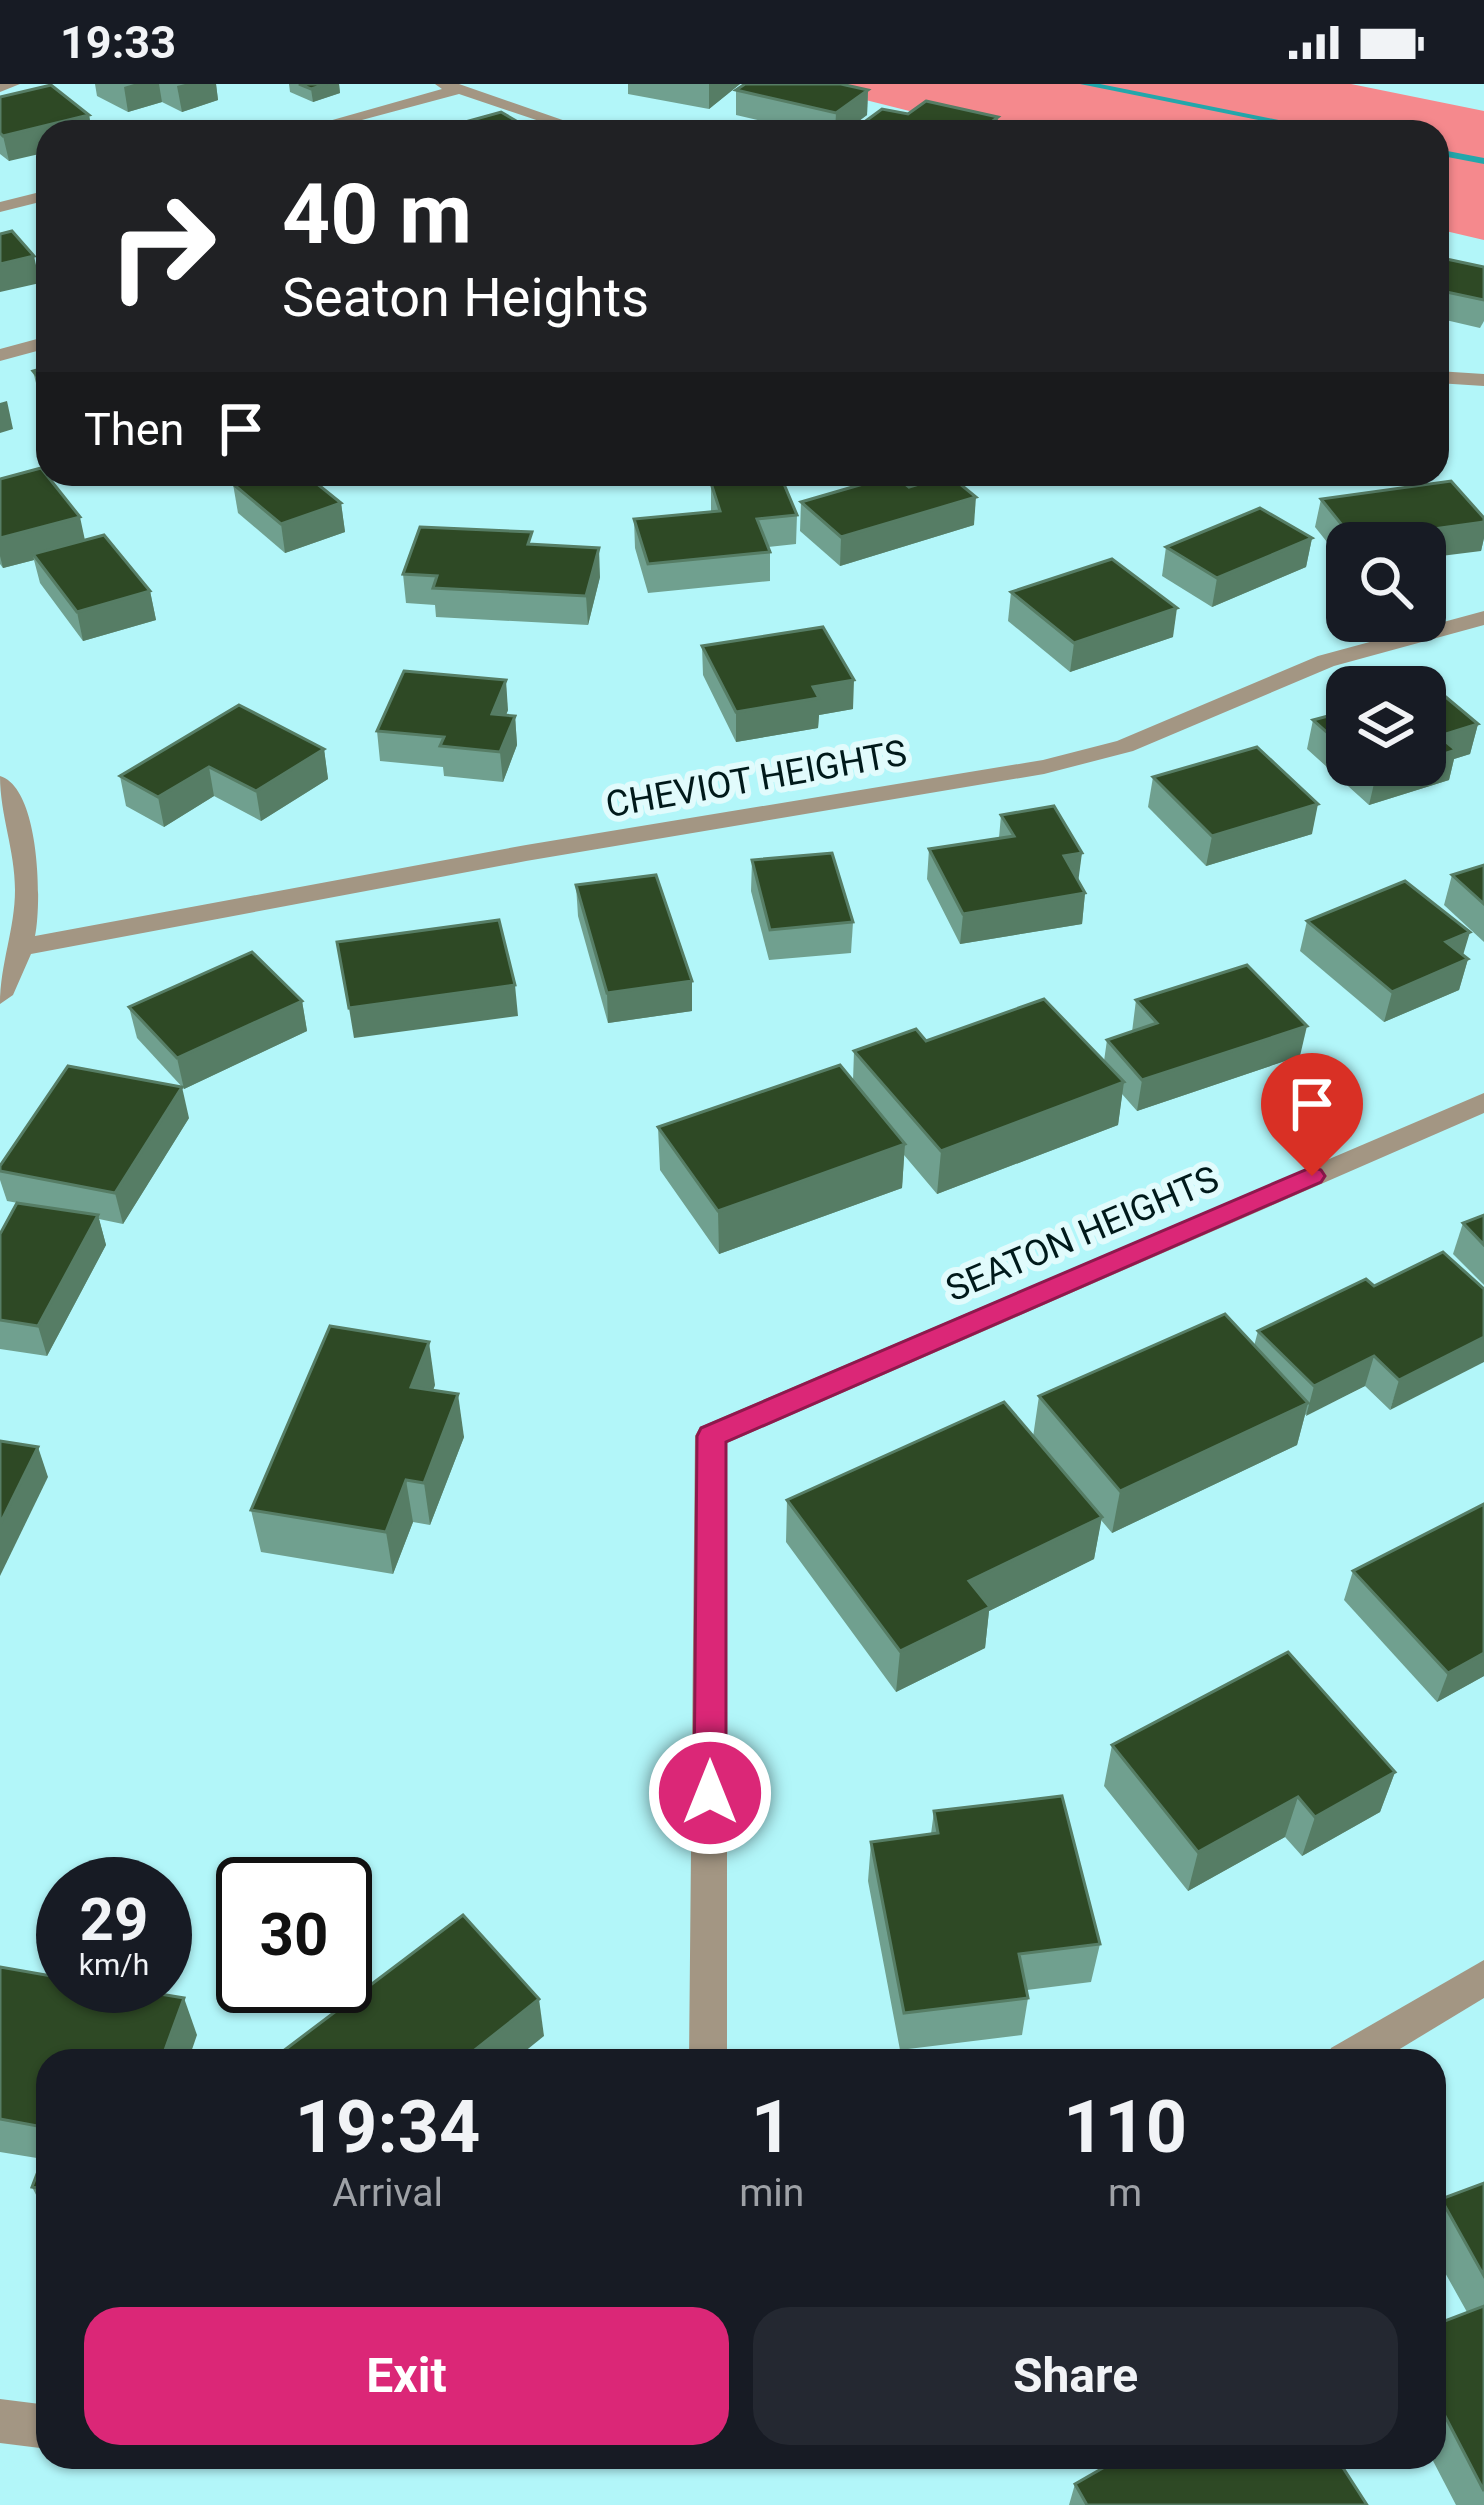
<!DOCTYPE html>
<style>
body{margin:0;font-family:Roboto,sans-serif;background:#242831;color:#f1f3f6;height:100vh;display:flex;flex-direction:column;font-size:45px;white-space:nowrap}
*{box-sizing:border-box;margin:0}
p{font-size:39px;color:#9ea1a6}
.icon{flex:none;width:66px;height:66px;fill:none;stroke:currentColor;stroke-width:2;stroke-linecap:round;stroke-linejoin:round}
.map{position:relative;flex:1;overflow:hidden}
.sheet{position:absolute;left:36px;top:1965px;width:1410px;height:420px;display:flex;flex-direction:column;background:#171b24;border-radius:36px;box-shadow:0 3px 9px #0004}
.sheet>*{flex:none}
.banner{position:absolute;left:36px;top:36px;width:1413px;height:366px;border-radius:36px;box-shadow:0 3px 9px #0004;background:#202124;color:#fff;overflow:hidden}
.fabs{position:absolute;left:1326px;top:438px;display:grid;gap:24px}
.fabs a{display:grid;place-items:center;width:120px;height:120px;border-radius:24px;background:#171b24;box-shadow:0 3px 9px #0004;font-size:60px}
.speed{position:absolute;left:36px;top:1773px;display:flex;gap:24px;font-size:60px;font-weight:700;text-align:center}
.speed>*{display:grid;place-content:center;width:156px;height:156px;border-radius:50%;background:#171b24;box-shadow:0 3px 9px #0004;line-height:1}
.speed small{font-size:30px;font-weight:400}
.speed .limit{border:6px solid #111;border-radius:18px;background:#fff;color:#111}
.pin{position:absolute;display:grid;place-items:center;width:102px;height:102px;color:#fff;margin:-123px -51px;border-radius:50% 50% 50% 0;rotate:-45deg;box-shadow:0 0 12px #0007}
.pin .icon{rotate:45deg}
.me{position:absolute;width:132px;margin:-66px;rotate:0deg;stroke-linejoin:round;filter:drop-shadow(0 0 9px #0008)}
.turn{display:flex;align-items:center;gap:42px;height:252px;padding:0 48px;font-size:54px}
.turn .icon{width:156px;height:156px;stroke-width:2.5}
.turn b{display:block;font-size:84px;line-height:102px}
.then{display:flex;align-items:center;height:114px;padding:0 48px;background:#0003;gap:24px;font-size:45px}
.eta{display:flex;justify-content:space-evenly;align-items:center;height:204px;text-align:center}
.eta b{font-size:72px;font-weight:700;line-height:84px}
.primary-button{display:flex;gap:24px;margin-top:auto;padding:24px 48px}
.primary-button a{flex:1;height:138px;border-radius:36px;background:#db2777;color:#fff;font-size:48px;font-weight:700;line-height:138px;text-align:center}
.primary-button a+a{background:#242831;color:#f1f3f6}
.status{display:flex;justify-content:space-between;align-items:center;height:84px;padding:0 60px;background:#171b24;direction:ltr}
.status svg{height:33px;fill:currentColor}
.map>svg:first-child{display:block}
.forest{fill:#f5898d}
.lines{fill:none;stroke-linecap:round;stroke-linejoin:round}
.stream{fill:#23a7ab;fill-rule:evenodd}
.minor{fill:#a39683;fill-rule:evenodd}
.wall{fill:#70a08f}
.shaded-wall{fill:#567d65}
.building{fill:#2e4925;stroke:#567d65;stroke-width:3}
.route{fill:#db2777;stroke:#8e194d;stroke-width:3}
.labels{text-anchor:middle;stroke-width:12;stroke-linejoin:round;paint-order:stroke}
.street-label{font-size:36px;fill:#00191a;stroke:#e1fbfc}
</style>
<div class="status"><b>19:33</b><svg viewBox="0 0 49 12"><path d="M0 12V9h3v3zM5 12V6h3v6zM10 12V3h3v9zM15 12V0h3v12zM26 1h20v11H26zM47 4h2v5h-2z"/></svg></div>
<div class="map">
<svg width="1484" height="2421" viewBox="0 0 1484 2421">
<rect width="100%" height="100%" fill="#b2f6f9"/>
<polygon class="forest" points="802,0 1351,0 1484,27 1484,156 1437,145 1437,48 993,48"/>
<g class="lines">
<g class="stream">
<polygon points="1080,0 1100,0 1338,48 1318,48"/>
<polygon points="1437,65 1484,74 1484,80 1437,71"/>
</g>
<g class="minor">
<polygon points="0,0 20,0 0,8"/>
<polygon points="435,0 459,0 597,48 572,48 459,10 317,48 290,48 442,5"/>
<polygon points="48,106 48,116 0,128 0,118"/>
<polygon points="48,252 48,264 0,277 0,265"/>
<polygon points="1437,287 1484,290 1484,302 1437,299"/>
<polygon points="570,390 595,390 579,398"/>
<path d="M1484 527V541L1334 582 1133 667 1044 690 526 777 31 870 13 911 0 920C0 880 15 845 15 806 15 766 0 731 0 692 40 704 42 818 35 852L526 761 1043 676 1117 657 1318 572Z"/>
<polygon points="1484,1009 1484,1029 727,1359 727,1977 689,1977 695,1352 700,1343"/>
<polygon points="1484,1876 1484,1914 1380,1977 1326,1977 1331,1964"/>
<polygon points="0,2315 48,2321 48,2365 0,2359"/>
</g>
</g>
<g class="wall">
<polygon points="95,0 216,0 218,16 182,28 162,18 128,28 97,12"/>
<polygon points="289,0 339,0 340,9 313,18 290,8"/>
<polygon points="628,0 740,0 709,25 628,10"/>
<polygon points="736,6 868,6 867,31 844,48 808,48 736,31"/>
<polygon points="0,13 89,31 92,48 48,48 9,77 0,70"/>
<polygon points="1437,173 1484,183 1484,237 1480,244 1437,234"/>
<polygon points="48,283 48,325 40,315 33,287"/>
<polygon points="0,395 85,456 150,507 156,536 83,557 40,499 34,476 3,484 0,480"/>
<polygon points="711,399 797,431 796,460 768,463 770,468 770,497 648,509 635,464 634,435 711,428"/>
<polygon points="233,400 341,419 345,448 285,469 238,429"/>
<polygon points="909,403 974,441 840,482 800,447 801,418"/>
<polygon points="1321,415 1484,434 1484,454 1481,467 1425,459 1347,459 1347,483 1315,443"/>
<polygon points="1312,454 1306,483 1212,523 1162,492 1166,463"/>
<polygon points="533,461 600,493 588,541 436,533 435,521 406,519 403,490"/>
<polygon points="1011,508 1173,553 1070,588 1008,537"/>
<polygon points="702,562 853,625 819,631 818,644 736,658 703,591"/>
<polygon points="508,626 506,631 515,632 517,661 503,698 444,692 443,683 380,677 377,647"/>
<polygon points="1347,627 1347,681 1425,681 1478,640 1470,670 1454,675 1449,696 1369,721 1307,665 1313,636"/>
<polygon points="324,665 328,695 261,737 214,712 164,743 126,722 120,692"/>
<polygon points="1153,693 1312,750 1206,782 1148,723"/>
<polygon points="1001,731 1078,797 1085,809 1082,840 960,860 927,795 929,765 999,754"/>
<polygon points="752,776 853,838 851,869 769,876 751,807"/>
<polygon points="1484,781 1484,858 1444,821 1452,791"/>
<polygon points="576,801 692,927 608,939 578,832"/>
<polygon points="1307,837 1463,872 1468,875 1459,906 1384,938 1300,867"/>
<polygon points="1136,916 1300,972 1137,1027 1122,1010 1118,1041 937,1110 904,1071 902,1104 719,1170 660,1086 658,1043 853,997 854,967 926,957 1104,977 1107,956 1132,948"/>
<polygon points="302,917 307,947 184,1005 137,954 129,923"/>
<polygon points="189,1034 123,1140 99,1135 106,1161 47,1272 0,1265 0,1150 18,1119 7,1117 0,1096 0,1082"/>
<polygon points="1484,1131 1484,1201 1453,1170 1463,1139"/>
<polygon points="1443,1168 1390,1326 1365,1302 1305,1331 1297,1361 1112,1449 1101,1436 1094,1475 989,1527 985,1564 896,1608 786,1458 787,1416 1033,1353 1039,1312 1254,1262 1258,1247 1374,1202"/>
<polygon points="435,1301 433,1306 464,1353 430,1441 413,1438 393,1490 261,1468 251,1426"/>
<polygon points="1484,1420 1484,1592 1437,1618 1344,1516 1353,1487"/>
<polygon points="1112,1661 1395,1688 1380,1728 1302,1772 1285,1753 1188,1807 1104,1702"/>
<polygon points="934,1727 1100,1860 1091,1898 1027,1906 1028,1914 1022,1951 900,1966 868,1797 871,1758 931,1750"/>
<polygon points="0,1883 197,1951 48,1977 48,2134 32,2103 43,2075 0,2068"/>
<polygon points="1484,2099 1484,2421 1456,2421 1431,2373 1434,2373 1434,2241 1467,2228 1434,2169 1434,2129 1441,2115"/>
<polygon points="1075,2400 1367,2421 1069,2421"/>
</g>
<g class="shaded-wall">
<polygon points="134,0 159,0 162,18 128,28 124,3"/>
<polygon points="185,0 216,0 218,16 182,28 177,2"/>
<polygon points="327,0 339,0 340,9 313,18 311,5"/>
<polygon points="709,0 740,0 709,25"/>
<polygon points="868,6 867,31 844,48 835,48 836,29"/>
<polygon points="89,31 92,48 48,48 48,68 9,77 3,52"/>
<polygon points="998,33 997,48 979,48"/>
<polygon points="34,172 40,199 0,208 0,180"/>
<polygon points="7,317 13,345 0,349 0,319"/>
<polygon points="976,413 974,441 840,482 841,453"/>
<polygon points="341,419 345,448 285,469 281,440"/>
<polygon points="80,433 86,461 33,470 34,476 3,484 0,472 0,454"/>
<polygon points="1484,438 1484,454 1481,467 1425,474 1425,459 1353,459 1354,456"/>
<polygon points="1312,454 1306,483 1212,523 1217,494"/>
<polygon points="599,464 600,493 588,541 586,512"/>
<polygon points="150,507 156,536 83,557 77,528"/>
<polygon points="1177,524 1173,553 1070,588 1074,559"/>
<polygon points="506,596 508,626 495,659 492,630"/>
<polygon points="854,596 853,625 819,631 818,644 736,658 736,628 813,603"/>
<polygon points="515,632 517,661 503,698 500,668"/>
<polygon points="1478,640 1470,670 1454,675 1449,696 1369,721 1376,691 1408,681 1425,681 1425,676 1439,652"/>
<polygon points="324,665 328,695 261,737 256,707"/>
<polygon points="209,683 214,712 164,743 158,713"/>
<polygon points="1318,720 1312,750 1206,782 1212,752"/>
<polygon points="1082,769 1078,799 1064,772"/>
<polygon points="1085,809 1082,840 960,860 963,830"/>
<polygon points="1470,848 1461,878 1468,875 1459,906 1384,938 1392,908 1446,858"/>
<polygon points="692,897 692,927 608,939 607,909"/>
<polygon points="515,901 518,932 354,954 349,924"/>
<polygon points="302,917 307,947 184,1005 177,974"/>
<polygon points="1307,942 1300,972 1137,1027 1142,996"/>
<polygon points="1124,998 1118,1041 937,1110 941,1067"/>
<polygon points="182,1003 189,1034 123,1140 115,1109"/>
<polygon points="905,1060 902,1104 719,1170 718,1127"/>
<polygon points="98,1131 106,1161 47,1272 38,1242"/>
<polygon points="1484,1253 1484,1278 1390,1326 1399,1296"/>
<polygon points="429,1258 435,1301 418,1346 411,1303"/>
<polygon points="1374,1272 1365,1302 1306,1332 1314,1302"/>
<polygon points="458,1310 464,1353 430,1441 424,1399"/>
<polygon points="1308,1319 1297,1361 1112,1449 1120,1407"/>
<polygon points="38,1363 48,1393 0,1492 0,1440"/>
<polygon points="406,1396 413,1438 393,1490 386,1448"/>
<polygon points="1102,1433 1094,1475 989,1527 985,1564 896,1608 900,1567 969,1497"/>
<polygon points="1484,1569 1484,1592 1437,1618 1448,1589"/>
<polygon points="1395,1688 1380,1728 1302,1772 1315,1733"/>
<polygon points="1298,1713 1285,1753 1188,1807 1198,1768"/>
<polygon points="184,1914 197,1951 188,1977 161,1977"/>
<polygon points="539,1915 544,1952 513,1977 461,1977"/>
</g>
<g class="building">
<polygon points="299,0 327,0 311,5"/>
<polygon points="745,0 841,0 868,6 836,29 736,6"/>
<polygon points="51,1 89,31 3,52 0,49 0,13"/>
<polygon points="926,17 998,33 979,48 852,47 882,25 908,30"/>
<polygon points="501,28 535,48 429,48"/>
<polygon points="12,147 34,172 0,180 0,150"/>
<polygon points="1437,173 1484,183 1484,216 1437,206"/>
<polygon points="48,283 48,305 33,287"/>
<polygon points="41,384 80,433 0,454 0,395"/>
<polygon points="263,390 305,390 341,419 281,440 233,400"/>
<polygon points="894,391 909,403 949,391 976,413 841,453 801,418"/>
<polygon points="781,393 797,431 757,435 770,468 648,480 634,435 720,427 711,399"/>
<polygon points="1451,397 1484,434 1484,438 1354,456 1321,415"/>
<polygon points="1260,424 1312,454 1217,494 1166,463"/>
<polygon points="420,443 532,448 528,460 599,464 586,512 433,504 437,492 403,490"/>
<polygon points="104,451 150,507 77,528 33,470"/>
<polygon points="1112,475 1177,524 1074,559 1011,508"/>
<polygon points="823,543 854,596 813,603 819,614 736,628 702,562"/>
<polygon points="404,587 506,596 492,630 515,632 500,668 440,662 444,653 377,647"/>
<polygon points="1435,604 1478,640 1439,652 1456,666 1425,676 1425,607"/>
<polygon points="239,621 324,665 256,707 209,683 158,713 120,692"/>
<polygon points="1347,627 1347,666 1313,636"/>
<polygon points="1257,663 1318,720 1212,752 1153,693"/>
<polygon points="1364,681 1408,681 1376,691"/>
<polygon points="1054,722 1082,769 1064,772 1085,809 963,830 929,765 1014,752 1001,731"/>
<polygon points="832,769 853,838 770,846 752,776"/>
<polygon points="1484,781 1484,820 1452,791"/>
<polygon points="656,791 692,897 607,909 576,801"/>
<polygon points="1405,797 1470,848 1446,858 1468,875 1392,908 1307,837"/>
<polygon points="499,836 515,901 349,924 337,858"/>
<polygon points="252,868 302,917 177,974 129,923"/>
<polygon points="1247,881 1307,942 1142,996 1107,956 1157,939 1136,916"/>
<polygon points="1044,915 1124,998 941,1067 854,967 916,945 926,957"/>
<polygon points="840,981 905,1060 718,1127 658,1043"/>
<polygon points="68,982 182,1003 115,1109 0,1087 0,1082"/>
<polygon points="17,1119 98,1131 38,1242 0,1236 0,1150"/>
<polygon points="1484,1131 1484,1161 1463,1139"/>
<polygon points="1443,1168 1484,1205 1484,1253 1399,1296 1374,1272 1314,1302 1258,1247 1366,1195 1374,1202"/>
<polygon points="1225,1230 1308,1319 1120,1407 1039,1312"/>
<polygon points="330,1242 429,1258 411,1303 458,1310 424,1399 406,1396 386,1448 251,1426"/>
<polygon points="1004,1318 1102,1433 969,1497 990,1523 900,1567 787,1416"/>
<polygon points="0,1357 38,1363 0,1440"/>
<polygon points="1484,1420 1484,1569 1448,1589 1353,1487"/>
<polygon points="1288,1568 1395,1688 1315,1733 1298,1713 1198,1768 1112,1661"/>
<polygon points="1062,1712 1100,1860 1019,1870 1028,1914 904,1929 871,1758 938,1749 934,1727"/>
<polygon points="463,1831 539,1915 461,1977 270,1977"/>
<polygon points="0,1883 63,1894 63,1902 112,1902 184,1914 161,1977 48,1977 48,2044 0,2035"/>
<polygon points="48,2061 48,2106 32,2103"/>
<polygon points="1484,2099 1484,2192 1441,2115"/>
<polygon points="1484,2222 1484,2407 1434,2311 1434,2241"/>
<polygon points="1122,2373 1336,2373 1367,2421 1087,2421 1075,2400"/>
</g>
<polygon class="route" points="1312,1083 1321,1086 1325,1092 1321,1098 726,1358 726,1709 721,1719 710,1723 698,1719 694,1709 697,1352 701,1344"/>
<g class="labels">
<g class="street-label">
<text transform="translate(756 694) rotate(-10)" y="13">CHEVIOT HEIGHTS</text>
<text transform="translate(1082 1149) rotate(-23)" y="13">SEATON HEIGHTS</text>
</g>
</g>
</svg>
<div class="fabs">
<a><svg class="icon" aria-label="search" viewBox="0 0 24 24"><circle cx="10" cy="10" r="6"/><path d="M15 15l6 6"/></svg></a>
<a><svg class="icon" aria-label="layers" viewBox="0 0 24 24"><path d="M12 4l9 5-9 5-9-5zM3 14l9 5 9-5"/></svg></a>
</div>
<div class="speed"><div>29<small>km/h</small></div><div class="limit">30</div></div>
<div class="pin" style="left:1312px;top:1092px;background:#d93025"><svg class="icon" aria-label="arrive" viewBox="0 0 24 24"><path d="M6 21V4h12l-3 4 3 4H6"/></svg></div>
<svg class="me" style="left:710px;top:1709px" viewBox="-20 -20 40 40"><circle r="17" fill="#db2777" stroke="#fff" stroke-width="3"/><path d="M0-11L8 9 0 5-8 9z" fill="#fff"/></svg>
<div class="banner">
<div class="turn"><svg class="icon" aria-label="right" viewBox="0 0 24 24"><path d="M7 20v-9h11M14 6l5 5-5 5"/></svg><div><b>40 m</b>Seaton Heights</div></div>
<div class="then">Then<svg class="icon" aria-label="arrive" viewBox="0 0 24 24"><path d="M6 21V4h12l-3 4 3 4H6"/></svg></div>
</div>
<section class="sheet">
<div class="eta">
<div><b>19:34</b><p>Arrival</p></div>
<div><b>1</b><p>min</p></div>
<div><b>110</b><p>m</p></div>
</div>
<div class="primary-button"><a>Exit</a><a>Share</a></div>
</section>
</div>
